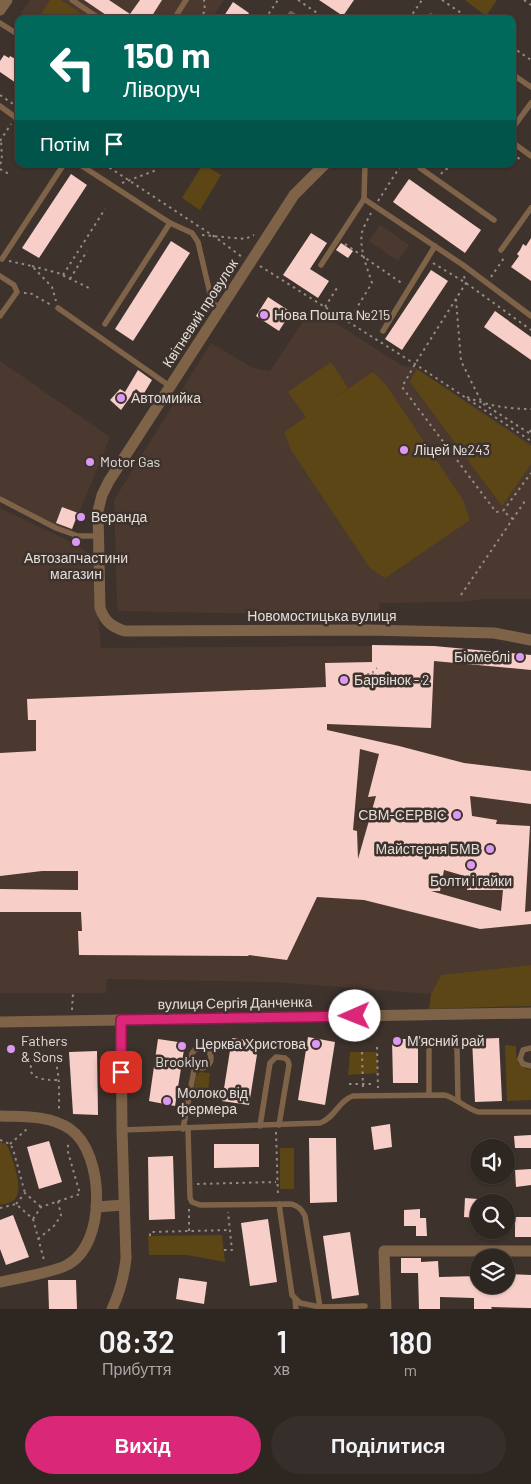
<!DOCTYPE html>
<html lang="uk">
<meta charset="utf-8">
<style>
body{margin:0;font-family:Barlow,sans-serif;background:#362e2a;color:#f1f3f6;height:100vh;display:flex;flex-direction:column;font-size:19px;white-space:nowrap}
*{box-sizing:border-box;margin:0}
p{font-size:16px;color:#a7a5a5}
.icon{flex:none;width:28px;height:28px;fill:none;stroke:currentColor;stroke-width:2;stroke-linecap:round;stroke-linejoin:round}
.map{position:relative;height:1309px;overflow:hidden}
.panel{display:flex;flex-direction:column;background:#2e2621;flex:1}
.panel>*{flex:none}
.guide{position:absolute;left:15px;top:15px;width:501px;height:152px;border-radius:10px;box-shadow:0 1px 4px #0004,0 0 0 1px #49433f;background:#00695c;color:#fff;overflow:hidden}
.fabs{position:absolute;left:470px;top:1139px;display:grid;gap:10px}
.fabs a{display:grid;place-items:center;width:45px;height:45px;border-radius:50%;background:#2e2621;box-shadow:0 1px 4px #0004,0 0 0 1px #49433f;font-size:25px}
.pin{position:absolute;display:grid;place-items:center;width:42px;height:42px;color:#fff;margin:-21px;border-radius:10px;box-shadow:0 2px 8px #0006}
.me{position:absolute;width:55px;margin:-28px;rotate:269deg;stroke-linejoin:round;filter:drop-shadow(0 0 4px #0008)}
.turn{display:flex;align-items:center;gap:18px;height:105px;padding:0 25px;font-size:22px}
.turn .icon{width:65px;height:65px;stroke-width:2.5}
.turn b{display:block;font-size:35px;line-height:42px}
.then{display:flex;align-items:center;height:48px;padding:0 25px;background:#0003;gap:10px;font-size:19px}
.eta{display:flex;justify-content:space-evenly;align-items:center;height:85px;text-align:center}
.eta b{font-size:30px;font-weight:600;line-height:35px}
.button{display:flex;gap:10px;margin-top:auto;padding:10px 25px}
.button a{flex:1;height:58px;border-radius:30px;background:#db2777;color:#fff;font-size:20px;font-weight:600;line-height:58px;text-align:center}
.button a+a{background:#362e2a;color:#f1f3f6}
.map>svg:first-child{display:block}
.built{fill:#4b3930}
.green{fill:#5c4615}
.building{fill:#f8cfc8;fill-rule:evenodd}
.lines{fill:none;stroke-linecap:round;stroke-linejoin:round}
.path{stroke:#948b86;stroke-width:2;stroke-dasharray:2.5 4;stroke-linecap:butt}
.service{stroke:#7e6348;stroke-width:5.5}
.minor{stroke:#7e6348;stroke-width:11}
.route-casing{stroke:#8e194d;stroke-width:12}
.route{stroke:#db2777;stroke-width:9}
.poi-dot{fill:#dc99f4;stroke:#3d322c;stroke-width:2}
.labels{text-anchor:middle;stroke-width:5;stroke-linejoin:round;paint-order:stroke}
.street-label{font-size:14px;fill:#e4ddd9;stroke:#3d322c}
.poi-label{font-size:14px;fill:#e4ddd9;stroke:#3d322c;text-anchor:start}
</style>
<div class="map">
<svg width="531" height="1309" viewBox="0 0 531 1309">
<rect width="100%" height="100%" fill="#3d322c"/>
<g class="built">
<polygon points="30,0 224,0 211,19 29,19 21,13"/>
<polygon points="380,225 409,245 398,261 369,241"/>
<polygon points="312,308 401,365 416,368 531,444 531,599 483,599 463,602 380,603 378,616 119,611 117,603 114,500 211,343 253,368 270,371"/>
<polygon points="0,361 110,437 71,533 0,495"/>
<polygon points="0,508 71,542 92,555 101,648 368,646 434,647 531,656 531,965 441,975 431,994 274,982 107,979 106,993 0,993"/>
</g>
<g class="green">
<polygon points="50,0 61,0 89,19 38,19"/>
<polygon points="465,0 497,0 486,16"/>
<polygon points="203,164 221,175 200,210 182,198"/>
<polygon points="331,362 348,388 318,409 373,372 386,385 463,500 470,520 385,578 370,568 291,450 284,432 306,417 288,392"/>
<polygon points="417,369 531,446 531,464 502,506 410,382"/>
<polygon points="531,965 531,1006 429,1009 431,994 441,975"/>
<path d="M505 1045 516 1046C516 1060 516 1066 531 1070V1100L507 1101Z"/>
<polygon points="350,1052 377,1052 378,1073 348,1075"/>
<polygon points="200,1072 210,1073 207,1100 193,1099 196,1076"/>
<path d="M0 1142 6 1144 9 1149C13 1161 24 1188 15 1199 11 1203 5 1204 0 1205Z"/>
<rect x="280" y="1148" width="14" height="41"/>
<polygon points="222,1235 225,1262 187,1255 149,1255 148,1236"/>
</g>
<g class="building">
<polygon points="84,0 109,0 130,14 140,0 162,0 150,19 112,19"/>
<polygon points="319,0 354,0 343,16"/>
<polygon points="233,2 249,13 245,19 222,19"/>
<polygon points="4,55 9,58 10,56 19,61 19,85 0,72 0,61"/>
<polygon points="71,174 87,185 39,258 22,248"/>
<polygon points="409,179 481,230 465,253 393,202"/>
<polygon points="311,233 327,243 310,269 329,281 318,298 283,275"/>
<polygon points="531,238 531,281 511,267 519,256 517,254 520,250 523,244 526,246"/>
<polygon points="171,241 190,253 133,341 115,329"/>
<polygon points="341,243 353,251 348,258 336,250"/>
<polygon points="431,270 448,281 402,350 385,339"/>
<polygon points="268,297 291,312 279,331 256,316"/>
<polygon points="495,311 531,337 531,360 484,327"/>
<polygon points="138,370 152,380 143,395 136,389 121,410 110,400 120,389 125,392"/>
<polygon points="62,507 78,513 72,529 56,523"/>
<path d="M372 645 434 646 531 655V670L434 661 431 728 327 724V730L399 746 464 763 531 771V804L470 796 472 816 497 820 496 824 530 826 525 912 531 911V924L480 929 364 900 317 897 287 960 249 955 248 956 79 955 78 931H82L81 912H0V889L78 890V871H42L0 876V753L36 751V720H28L27 699 326 687 325 663 372 662ZM360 749 379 754 368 797 376 796 358 859 357 831 353 830ZM444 870 468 877 467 890H503L501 911 431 891H440Z"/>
<polygon points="308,1037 335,1042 325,1105 298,1100"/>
<polygon points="232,1038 259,1042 249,1105 222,1101"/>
<polygon points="499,1038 502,1101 475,1102 472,1039"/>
<polygon points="158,1039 185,1043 175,1106 149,1101"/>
<polygon points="392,1039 418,1039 418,1083 393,1083"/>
<polygon points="97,1051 98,1115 73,1114 69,1052"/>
<polygon points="390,1124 392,1147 374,1150 371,1127"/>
<polygon points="531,1135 531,1148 515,1148 514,1136"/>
<polygon points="309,1138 336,1138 337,1202 310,1203"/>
<polygon points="49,1141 62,1182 39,1189 27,1147"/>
<polygon points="214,1144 259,1144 259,1167 214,1168"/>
<polygon points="173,1156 175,1219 149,1220 148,1157"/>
<polygon points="531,1169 531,1185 516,1187 515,1170"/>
<polygon points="465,1198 478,1199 477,1218 464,1217"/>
<polygon points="420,1209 420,1218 426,1218 427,1236 416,1236 416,1226 404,1226 404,1210"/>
<polygon points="13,1215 29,1257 6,1265 0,1249 0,1220"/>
<rect x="515" y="1217" width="16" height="20"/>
<polygon points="268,1219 277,1282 250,1286 241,1223"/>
<polygon points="350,1232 359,1295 332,1299 323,1236"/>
<polygon points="401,1258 421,1258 421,1262 438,1261 439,1277 479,1276 479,1285 506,1285 506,1274 531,1275 531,1308 491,1307 492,1309 474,1309 474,1298 440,1297 440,1309 419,1309 418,1273 401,1273"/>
<polygon points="179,1278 207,1282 204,1304 176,1299"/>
<polygon points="48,1280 76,1280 77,1309 49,1309"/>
</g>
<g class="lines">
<g class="path">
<polyline points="298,0 326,19"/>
<polyline points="442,0 470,19"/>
<polyline points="524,0 531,5"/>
<polyline points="199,19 205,11 204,0"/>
<polyline points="265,19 278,0"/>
<polyline points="409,19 422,0"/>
<polyline points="512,47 531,60"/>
<polyline points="0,95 19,108"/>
<polyline points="0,141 11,124"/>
<polyline points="512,154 523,161"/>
<polyline points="0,164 2,161 1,139"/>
<polyline points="104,164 215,237 242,257"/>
<polyline points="285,164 295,167 298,164"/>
<polyline points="0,169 9,174"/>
<polyline points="441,174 444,170 460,164"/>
<polyline points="122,183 154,171 158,164"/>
<polyline points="378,201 401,165 413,164"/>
<polyline points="202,235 245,239 254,235"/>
<polyline points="345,244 403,284"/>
<polyline points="9,261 32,266 52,287 56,301"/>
<polyline points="433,263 466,283 531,330"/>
<polyline points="32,266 58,273 89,288"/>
<polyline points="260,266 415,364 531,441"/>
<polyline points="63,275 105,209"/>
<polyline points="464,276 466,283 415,364 402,387 496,512 503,511"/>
<polyline points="491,277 504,258"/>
<polyline points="70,279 87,251"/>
<polyline points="24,293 30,293 51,305"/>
<polyline points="456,299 461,361 482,403 529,433 531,433"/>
<polyline points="325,307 337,288"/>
<path d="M348 322 372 283C367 267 359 249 362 232 364 226 368 219 371 213"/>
<path d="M467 397C488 406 509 409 531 409"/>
<polyline points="531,430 529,433 531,435"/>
<polyline points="513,519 503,511 531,473"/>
<polyline points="461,595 525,501"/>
<polyline points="367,674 373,674 373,671 377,668"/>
<polyline points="72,1010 73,993"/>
<polyline points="377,1047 378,1088"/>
<polyline points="362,1052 363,1089"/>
<path d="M57 1080C3 1082 47 1036 56 1064 60 1077 59 1098 59 1111"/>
<polyline points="349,1084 371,1084"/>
<polyline points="276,1132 278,1197"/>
<polyline points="0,1140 10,1144 13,1149 25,1193"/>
<polyline points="10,1144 27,1129"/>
<polyline points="197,1184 276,1182"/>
<polyline points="16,1204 25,1193 41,1207"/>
<polyline points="0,1208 16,1204 33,1219 44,1260"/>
<polyline points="33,1219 41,1207 80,1194 68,1152 68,1143"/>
<polyline points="189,1231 189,1209"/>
<polyline points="150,1236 150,1232 230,1230"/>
<polyline points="38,1239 55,1225 61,1215 58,1201"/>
<polyline points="224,1250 232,1250 228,1212"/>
</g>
<g class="service">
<polyline points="72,0 100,19"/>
<polyline points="291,14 298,19"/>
<polyline points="431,16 434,19"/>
<polyline points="174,19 186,0"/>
<polyline points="0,23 19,35"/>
<polyline points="512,74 531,87"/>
<polyline points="0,106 15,117 19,124"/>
<polyline points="512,129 531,103"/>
<polyline points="512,142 531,156"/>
<polyline points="79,164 170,223 192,233 198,242 212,302 220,309"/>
<polyline points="421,164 420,168 494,220"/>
<polyline points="364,199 463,265 531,316"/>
<polyline points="501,250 531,208"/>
<polyline points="2,259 64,164"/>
<polyline points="321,265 364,199 365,164"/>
<polyline points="0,276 14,285 17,292 0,316"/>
<polyline points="58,308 171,387"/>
<polyline points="105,324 170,223"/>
<polyline points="383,331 435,246"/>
<polyline points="0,499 56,528 78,536 98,536"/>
<polyline points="531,1048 523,1050 520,1059 523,1064 531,1066"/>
<circle cx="201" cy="1058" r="10"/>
<path d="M429 1095V1047C435 1043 448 1043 455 1046L457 1049 458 1101"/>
<polyline points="260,1126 270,1063 276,1057 285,1058 288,1061 289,1065 279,1125"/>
<polyline points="183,1129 195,1065"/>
<path d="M188 1129 190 1198 192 1202 200 1205 291 1204C299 1206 302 1210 305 1216L320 1307 365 1306"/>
<path d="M122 1130 320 1123C336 1117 338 1101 353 1096L445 1095C457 1099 466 1108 478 1112H531"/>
<polyline points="279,1204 292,1295 300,1303 320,1307"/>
<polyline points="295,1299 296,1309"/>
</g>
<g class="minor">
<polyline points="0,10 7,0"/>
<path d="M325 164 294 195 109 481 102 495 98 511 100 608C105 622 112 627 125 631L368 630 494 633 531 640"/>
<polyline points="0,1022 531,1013"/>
<path d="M0 1116C25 1117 49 1115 70 1129 105 1153 107 1245 67 1265 54 1272 15 1279 0 1282"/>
<polyline points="96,1207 124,1205"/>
<path d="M112 1309C120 1292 124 1277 126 1258L122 1130 121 1020"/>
<polyline points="386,1309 384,1251 531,1251"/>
</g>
</g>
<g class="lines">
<defs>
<polyline id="route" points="121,1072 121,1020 355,1016"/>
</defs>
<use href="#route" class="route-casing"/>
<use href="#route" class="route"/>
</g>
<g class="poi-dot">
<circle cx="264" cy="315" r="5"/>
<circle cx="121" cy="398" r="5"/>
<circle cx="404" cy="450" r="5"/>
<circle cx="90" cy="462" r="5"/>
<circle cx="81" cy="517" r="5"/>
<circle cx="76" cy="542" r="5"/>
<circle cx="520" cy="657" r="5"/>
<circle cx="344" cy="680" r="5"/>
<circle cx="457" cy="815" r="5"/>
<circle cx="490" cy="849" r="5"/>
<circle cx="471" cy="865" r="5"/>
<circle cx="397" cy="1041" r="5"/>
<circle cx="316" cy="1044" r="5"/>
<circle cx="182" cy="1046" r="5"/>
<circle cx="11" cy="1049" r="5"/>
<circle cx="167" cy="1101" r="5"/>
</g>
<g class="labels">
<g class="street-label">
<text transform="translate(200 313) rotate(-57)" y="5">Квітневий провулок</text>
<text x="322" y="621">Новомостицька вулиця</text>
<text transform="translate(235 1003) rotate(-1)" y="5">вулиця Сергія Данченка</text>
</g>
<g class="poi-label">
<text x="274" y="320">Нова Пошта №215</text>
<text x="131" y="403">Автомийка</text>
<text x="414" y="455">Ліцей №243</text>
<text x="100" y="467">Motor Gas</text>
<text x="91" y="522">Веранда</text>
<text x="76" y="563" text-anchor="middle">Автозапчастини<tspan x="76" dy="16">магазин</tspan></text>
<text x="510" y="662" text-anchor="end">Біомеблі</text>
<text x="354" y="685">Барвінок - 2</text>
<text x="447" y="820" text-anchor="end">СВМ-СЕРВІС</text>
<text x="480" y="854" text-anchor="end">Майстерня БМВ</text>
<text x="471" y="886" text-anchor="middle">Болти і гайки</text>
<text x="21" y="1046">Fathers<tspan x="21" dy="16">&amp; Sons</tspan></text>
<text x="407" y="1046">М'ясний рай</text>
<text x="306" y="1049" text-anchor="end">Церква Христова</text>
<text x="182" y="1067" text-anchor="middle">Brooklyn</text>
<text x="177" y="1098">Молоко від<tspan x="177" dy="16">фермера</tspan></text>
</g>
</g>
</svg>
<div class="fabs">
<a><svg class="icon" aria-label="sound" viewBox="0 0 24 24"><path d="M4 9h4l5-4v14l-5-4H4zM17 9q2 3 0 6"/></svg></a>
<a><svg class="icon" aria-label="search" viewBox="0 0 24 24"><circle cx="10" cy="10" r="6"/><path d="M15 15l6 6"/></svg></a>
<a><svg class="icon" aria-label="layers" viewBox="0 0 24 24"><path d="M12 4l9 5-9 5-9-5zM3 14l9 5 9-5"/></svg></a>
</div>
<div class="pin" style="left:121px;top:1072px;background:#d93025"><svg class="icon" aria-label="arrive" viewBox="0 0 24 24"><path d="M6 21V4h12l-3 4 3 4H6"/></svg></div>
<svg class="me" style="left:355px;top:1016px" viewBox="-20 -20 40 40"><circle r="19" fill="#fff"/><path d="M0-13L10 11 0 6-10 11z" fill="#db2777"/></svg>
<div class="guide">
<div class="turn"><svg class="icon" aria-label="left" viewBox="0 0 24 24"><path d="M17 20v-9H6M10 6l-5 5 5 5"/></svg><div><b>150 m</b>Ліворуч</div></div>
<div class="then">Потім<svg class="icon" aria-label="arrive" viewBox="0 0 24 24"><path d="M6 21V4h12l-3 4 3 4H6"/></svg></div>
</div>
</div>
<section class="panel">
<div class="eta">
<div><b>08:32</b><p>Прибуття</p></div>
<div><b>1</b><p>хв</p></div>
<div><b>180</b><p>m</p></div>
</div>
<div class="button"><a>Вихід</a><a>Поділитися</a></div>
</section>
